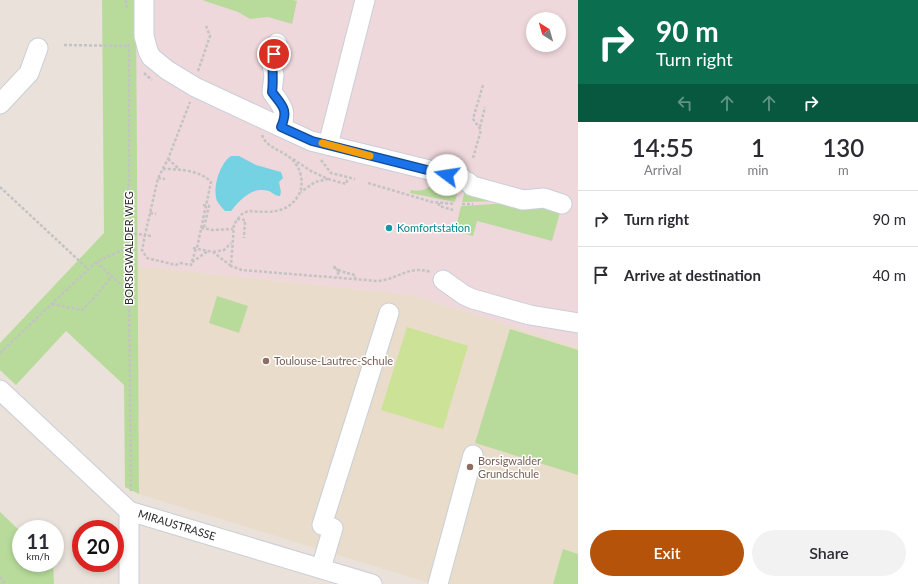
<!DOCTYPE html>
<style>
body{margin:0;font-family:Lato,sans-serif;background:#f2f2f3;color:#2b2b33;height:100vh;display:flex;flex-direction:column;font-size:15px;white-space:nowrap}
*{box-sizing:border-box;margin:0}
p{font-size:13px;color:#7c7c81}
.icon{flex:none;width:22px;height:22px;fill:none;stroke:currentColor;stroke-width:2;stroke-linecap:round;stroke-linejoin:round}
.map{position:relative;flex:1;overflow:hidden}
.sheet{display:flex;flex-direction:column;background:#fff;width:340px}
.sheet>*{flex:none}
.banner{background:#0b6e4f;color:#fff;overflow:hidden}
.needle{width:26px;rotate:323deg}
.fabs{position:absolute;left:526px;top:12px;display:grid;gap:8px}
.fabs a{display:grid;place-items:center;width:40px;height:40px;border-radius:50%;background:#fff;box-shadow:0 2px 6px #0003;font-size:20px}
.speed{position:absolute;left:12px;top:520px;display:flex;gap:8px;font-size:20px;font-weight:700;text-align:center}
.speed>*{display:grid;place-content:center;width:52px;height:52px;border-radius:50%;background:#fff;box-shadow:0 2px 6px #0003;line-height:1}
.speed small{font-size:10px;font-weight:400}
.speed .limit{border:6px solid #d22;background:#fff;color:#111}
.pin{position:absolute;display:grid;place-items:center;width:34px;height:34px;color:#fff;margin:-17px;border:2px solid #fff;border-radius:50%;box-shadow:0 1px 4px #0007}
.me{position:absolute;width:44px;margin:-22px;rotate:284deg;stroke-linejoin:round;filter:drop-shadow(0 0 3px #0008)}
.turn{display:flex;align-items:center;gap:14px;height:84px;padding:0 12px;font-size:18px}
.turn .icon{width:52px;height:52px;stroke-width:2.5}
.turn b{display:block;font-size:28px;line-height:34px}
.lanes{display:flex;align-items:center;height:38px;padding:0 12px;background:#0003;justify-content:center;gap:20px;direction:ltr}
.lanes .off{opacity:.35}
.eta{display:flex;justify-content:space-evenly;align-items:center;height:68px;text-align:center}
.eta b{font-size:24px;font-weight:600;line-height:28px}
.button{display:flex;gap:8px;margin-top:auto;padding:8px 12px}
.button a{flex:1;height:46px;border-radius:24px;background:#b45309;color:#fff;font-size:16px;font-weight:600;line-height:46px;text-align:center}
.button a+a{background:#f2f2f3;color:#2b2b33}
ul{padding:0;list-style:none}
li{display:flex;align-items:center;gap:12px;height:56px;padding:0 12px;border-top:1px solid #e1e1e2}
li div{flex:1}
li b{display:block;font-size:15px}
li em{font-style:normal}
main{display:flex;flex:1;min-height:0}
.map>svg:first-child{display:block}
.education{fill:#e9dccb}
.medical{fill:#efd8dc;fill-rule:evenodd}
.green{fill:#b8db9b}
.pitch{fill:#cbe297}
.water{fill:#75d2e3}
.lines{fill:none;stroke-linecap:round;stroke-linejoin:round}
.minor-casing{stroke:#c9ced8;stroke-width:21}
.path{stroke:#c3c3c3;stroke-width:2.5;stroke-dasharray:3 2;stroke-linecap:butt}
.minor{stroke:#fff;stroke-width:19}
.path-bridge{stroke:#c3c3c3;stroke-width:2.5;stroke-dasharray:3 2;stroke-linecap:butt}
.route-casing{stroke:#114b97;stroke-width:10}
.route{stroke:#1a73e8;stroke-width:7}
.slow{stroke:#f59e0b;stroke-width:7}
.culture-dot{fill:#0f9aa8;stroke:#fff;stroke-width:1.5}
.education-dot{fill:#8d6e63;stroke:#fff;stroke-width:1.5}
.labels{text-anchor:middle;stroke-width:3;stroke-linejoin:round;paint-order:stroke}
.culture-label{font-size:11px;fill:#0d838f;stroke:#fff;text-anchor:start}
.street-label{font-size:11px;fill:#282828;stroke:#fff}
.education-label{font-size:11px;fill:#785e54;stroke:#fff;text-anchor:start}
</style>
<main>
<div class="map">
<svg width="578" height="584" viewBox="0 0 578 584">
<rect width="100%" height="100%" fill="#e9e1da"/>
<polygon class="education" points="137,266 413,295 578,347 578,554 563,550 553,584 433,584 139,494"/>
<path class="medical" d="M136 0H578V347L413 295 137 266ZM533 19H559V45H533Z"/>
<g class="green">
<polygon points="102,0 136,0 139,494 125,487 124,385 66,331 16,385 0,370 0,343 104,233"/>
<polygon points="202,0 293,0 297,1 292,24 268,17 250,19 238,12"/>
<path d="M436 180 460 183 455 202 410 193 411 190C422 192 429 189 436 180Z"/>
<polygon points="465,190 504,201 462,202"/>
<polygon points="527,202 561,209 552,241 477,221 473,236 455,231 461,206"/>
<polygon points="217,296 248,306 239,333 209,323"/>
<polygon points="510,329 578,350 578,475 475,443"/>
<polygon points="0,512 21,532 21,563 53,563 54,584 0,584"/>
<polygon points="563,549 578,554 578,584 553,584"/>
</g>
<polygon class="pitch" points="407,327 468,346 443,429 381,410"/>
<path class="water" d="M231 156H239L256 165 281 172 283 178 279 182 281 192 280 196C275 196 273 193 269 191 252 186 240 200 231 211H225C222 208 219 204 217 201 212 188 220 163 231 156Z"/>
<g class="lines">
<defs>
<g id="minor">
<polyline points="144,0 144,36 148,51 151,57 167,70 195,87 311,141 462,178"/>
<path d="M277 43 272 65 274 75 272 92C281 105 288 111 281 127"/>
<polyline points="0,104 29,73 38,48"/>
<polyline points="328,145 365,0"/>
<polyline points="468,182 472,186 523,200 544,198 562,204"/>
<polyline points="443,280 464,295 473,299 530,315 578,323"/>
<polyline points="0,390 129,511 372,584"/>
<polyline points="129,511 129,584"/>
<polyline points="321,568 333,528 322,525 389,313"/>
<polyline points="438,584 473,455"/>
</g>
</defs>
<use href="#minor" class="minor-casing"/>
<g class="path">
<polyline points="126,0 127,9"/>
<polyline points="129,44 129,291 131,491"/>
<polyline points="64,45 129,46"/>
<polyline points="198,71 210,36 206,26"/>
<polyline points="144,73 152,80"/>
<polyline points="480,127 485,107"/>
<path d="M262 135C268 153 295 149 301 176 302 184 302 190 298 196 286 215 267 212 248 211L242 214 234 224 231 266 242 270 378 281C399 279 408 265 431 272"/>
<polyline points="473,158 481,130 473,119 483,85"/>
<polyline points="168,159 179,169"/>
<polyline points="293,159 311,171 328,179 315,182 301,192"/>
<polyline points="321,160 331,173 355,179"/>
<path d="M163 169C178 169 200 170 211 182L197 248"/>
<polyline points="158,178 165,179"/>
<polyline points="328,179 346,184 348,178"/>
<polyline points="368,183 432,202 455,204"/>
<polyline points="0,187 88,269"/>
<polyline points="439,203 439,206 453,210"/>
<polyline points="462,204 473,204"/>
<polyline points="203,205 209,206 204,228"/>
<polyline points="150,213 156,214"/>
<polyline points="237,219 245,220 244,238"/>
<polyline points="201,228 213,230 233,229"/>
<polyline points="129,233 145,235 158,178 168,159 190,102"/>
<polyline points="151,236 145,235 142,250 147,258 176,265 180,263 191,265 196,248"/>
<polyline points="193,248 213,252 231,266"/>
<polyline points="213,252 224,250 231,243"/>
<polyline points="96,262 128,291"/>
<polyline points="192,262 208,251"/>
<polyline points="335,266 334,269 339,270 337,277"/>
<polyline points="347,273 355,275 355,278"/>
<polyline points="52,304 82,310 95,297 112,276"/>
<polyline points="0,353 96,262 129,247"/>
<polyline points="577,557 578,558"/>
<polyline points="0,577 5,584"/>
</g>
<use href="#minor" class="minor"/>
<g class="path-bridge">
<polyline points="335,269 335,266"/>
<polyline points="338,270 347,273"/>
</g>
</g>
<g class="lines">
<defs>
<path id="route" d="M274 54C271 66 274 79 272 92 282 106 289 109 281 127L312 141 447 175"/>
</defs>
<use href="#route" class="route-casing"/>
<use href="#route" class="route"/>
<polyline class="slow" points="322,143 370,156"/>
</g>
<circle class="culture-dot" cx="389" cy="228" r="4"/>
<g class="education-dot">
<circle cx="266" cy="361" r="4"/>
<circle cx="470" cy="467" r="4"/>
</g>
<g class="labels">
<g class="culture-label">
<text x="397" y="232">Komfortstation</text>
</g>
<g class="street-label">
<text transform="translate(129 248) rotate(-90)" y="4">BORSIGWALDER WEG</text>
<text transform="translate(177 525) rotate(17)" y="4">MIRAUSTRASSE</text>
</g>
<g class="education-label">
<text x="274" y="365">Toulouse-Lautrec-Schule</text>
<text x="478" y="465">Borsigwalder<tspan x="478" dy="13">Grundschule</tspan></text>
</g>
</g>
</svg>
<div class="fabs">
<a><svg class="needle" viewBox="-14 -14 28 28"><path d="M0-13l5 13h-10z" fill="#e53935"/><path d="M0 13l5-13h-10z" fill="#7c7c81"/></svg></a>
</div>
<div class="speed"><div>11<small>km/h</small></div><div class="limit">20</div></div>
<div class="pin" style="left:274px;top:54px;background:#d93025"><svg class="icon" aria-label="arrive" viewBox="0 0 24 24"><path d="M6 21V4h12l-3 4 3 4H6"/></svg></div>
<svg class="me" style="left:447px;top:175px" viewBox="-20 -20 40 40"><circle r="19" fill="#fff"/><path d="M0-13L10 11 0 6-10 11z" fill="#1a73e8"/></svg>
</div>
<section class="sheet">
<div class="banner">
<div class="turn"><svg class="icon" aria-label="right" viewBox="0 0 24 24"><path d="M7 20v-9h11M14 6l5 5-5 5"/></svg><div><b>90 m</b>Turn right</div></div>
<div class="lanes"><svg class="icon off" aria-label="left" viewBox="0 0 24 24"><path d="M17 20v-9H6M10 6l-5 5 5 5"/></svg><svg class="icon off" aria-label="ahead" viewBox="0 0 24 24"><path d="M12 20V5M6 11l6-6 6 6"/></svg><svg class="icon off" aria-label="ahead" viewBox="0 0 24 24"><path d="M12 20V5M6 11l6-6 6 6"/></svg><svg class="icon" aria-label="right" viewBox="0 0 24 24"><path d="M7 20v-9h11M14 6l5 5-5 5"/></svg></div>
</div>
<div class="eta">
<div><b>14:55</b><p>Arrival</p></div>
<div><b>1</b><p>min</p></div>
<div><b>130</b><p>m</p></div>
</div>
<ul>
<li><svg class="icon" aria-label="right" viewBox="0 0 24 24"><path d="M7 20v-9h11M14 6l5 5-5 5"/></svg><div><b>Turn right</b></div><em>90 m</em></li>
<li><svg class="icon" aria-label="arrive" viewBox="0 0 24 24"><path d="M6 21V4h12l-3 4 3 4H6"/></svg><div><b>Arrive at destination</b></div><em>40 m</em></li>
</ul>
<div class="button"><a>Exit</a><a>Share</a></div>
</section>
</main>
